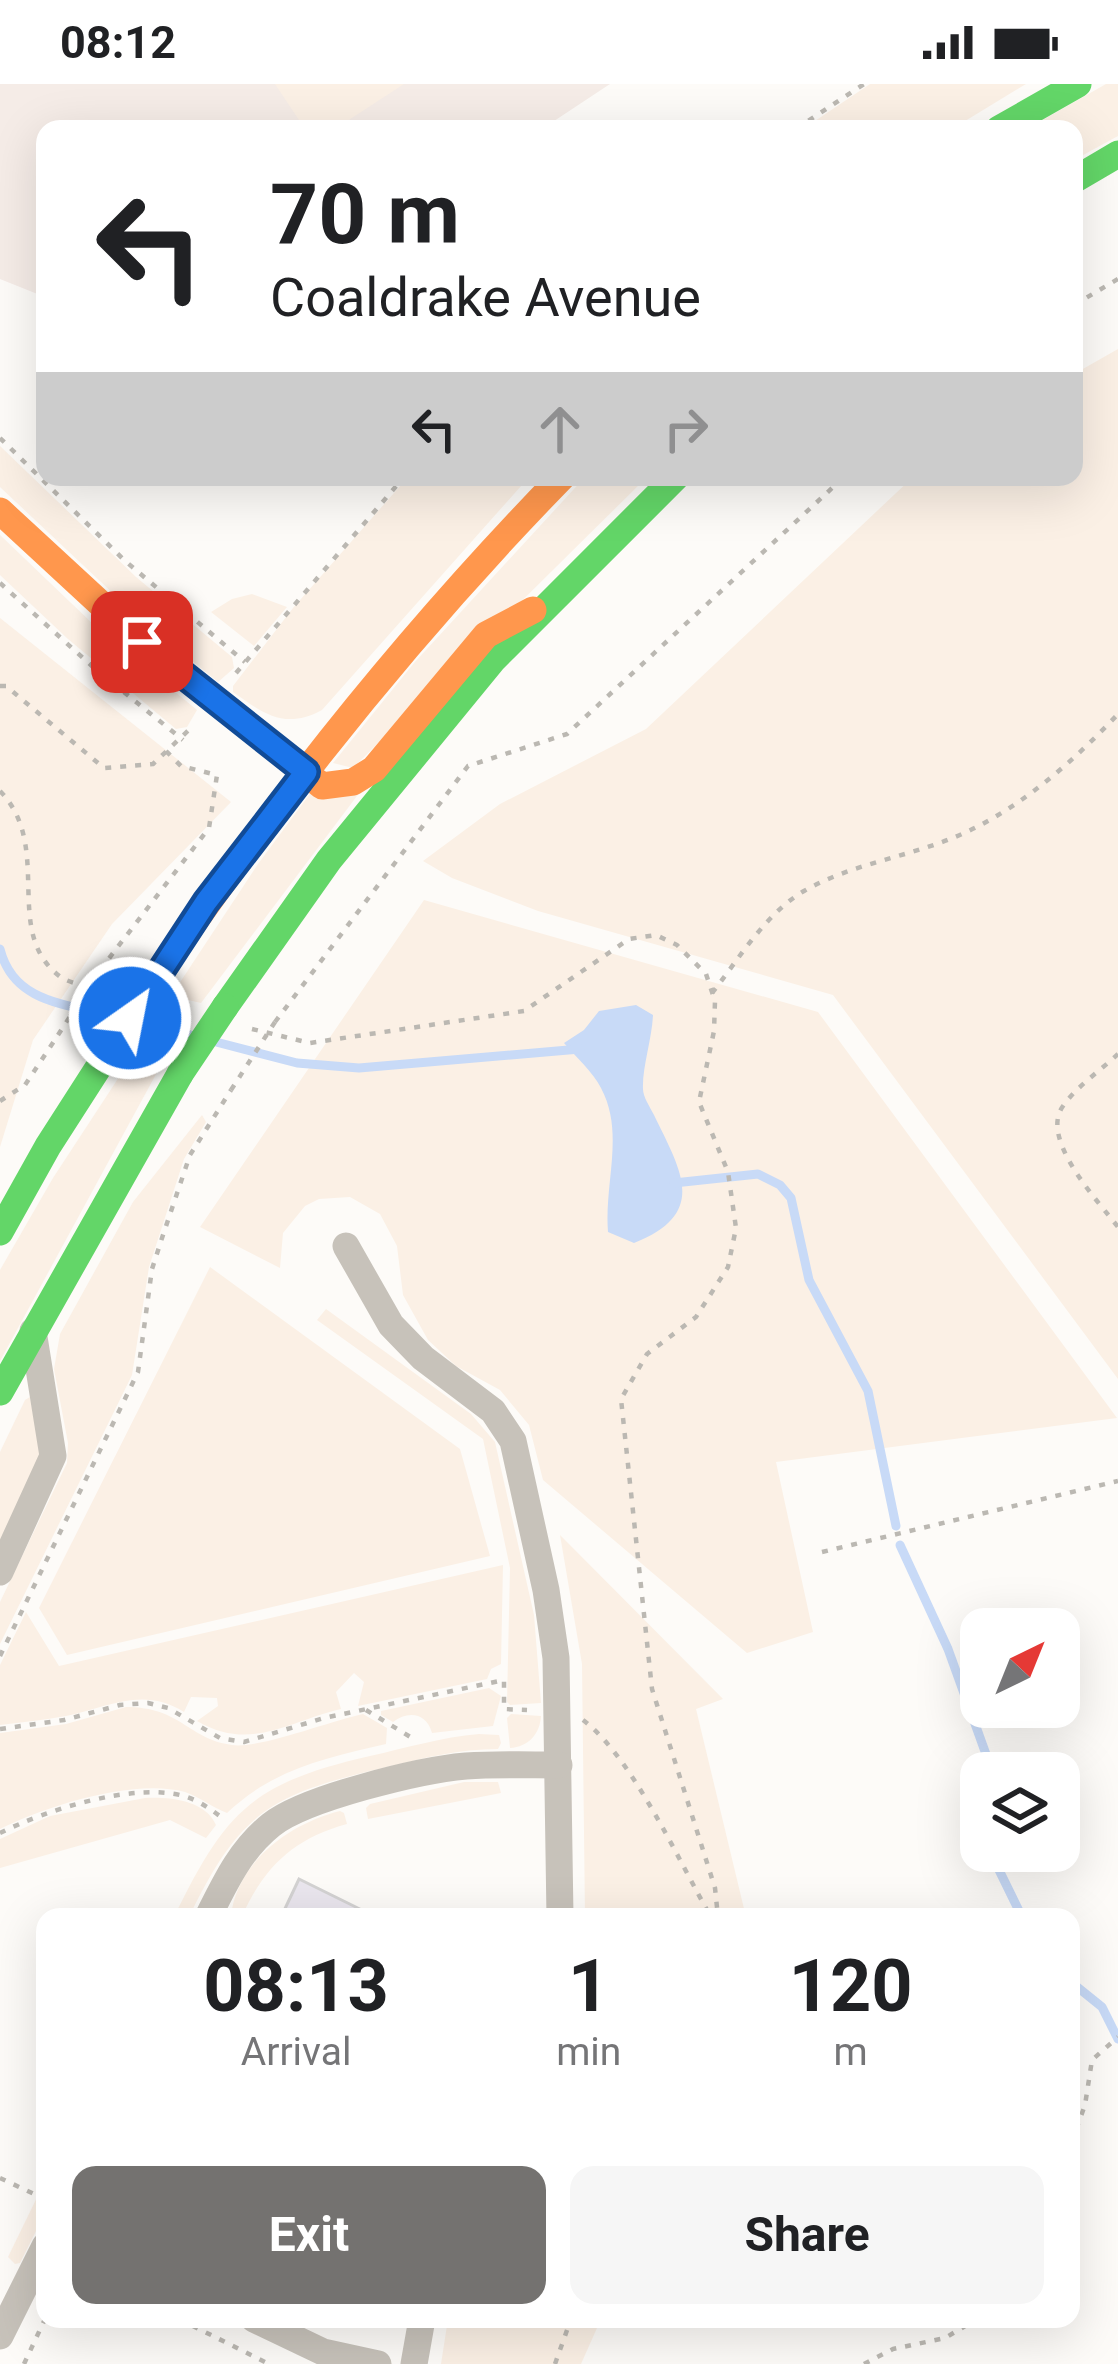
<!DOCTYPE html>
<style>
body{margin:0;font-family:Roboto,sans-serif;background:#f6f6f6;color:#202124;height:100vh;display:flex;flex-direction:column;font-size:45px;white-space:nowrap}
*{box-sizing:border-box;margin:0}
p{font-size:39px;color:#757577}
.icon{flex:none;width:66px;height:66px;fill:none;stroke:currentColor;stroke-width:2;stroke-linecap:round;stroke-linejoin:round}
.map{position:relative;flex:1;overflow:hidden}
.side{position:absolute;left:36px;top:1824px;width:1044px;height:420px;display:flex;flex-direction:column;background:#fff;border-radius:24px;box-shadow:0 12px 48px #0002}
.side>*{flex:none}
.hud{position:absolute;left:36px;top:36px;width:1047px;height:366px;border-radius:24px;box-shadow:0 12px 48px #0002;background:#fff;color:#202124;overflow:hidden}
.needle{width:78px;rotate:43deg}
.buttons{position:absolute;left:960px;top:1524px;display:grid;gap:24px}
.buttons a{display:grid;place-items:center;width:120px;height:120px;border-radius:24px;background:#fff;box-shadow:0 12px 48px #0002;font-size:60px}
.pin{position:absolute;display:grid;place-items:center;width:102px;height:102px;color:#fff;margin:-51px;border-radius:24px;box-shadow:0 6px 18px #0006}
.me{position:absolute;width:132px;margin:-66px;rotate:33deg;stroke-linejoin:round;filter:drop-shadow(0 0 9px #0008)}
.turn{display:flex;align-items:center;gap:42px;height:252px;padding:0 36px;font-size:54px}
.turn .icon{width:156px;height:156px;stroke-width:2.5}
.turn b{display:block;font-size:84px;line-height:102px}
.lanes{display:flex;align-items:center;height:114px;padding:0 36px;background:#0003;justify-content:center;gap:60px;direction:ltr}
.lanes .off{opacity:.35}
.eta{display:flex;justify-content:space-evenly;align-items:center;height:204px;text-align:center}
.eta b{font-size:72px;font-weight:700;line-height:84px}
.action{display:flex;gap:24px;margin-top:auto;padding:24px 36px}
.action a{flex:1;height:138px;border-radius:24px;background:#747270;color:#fff;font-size:48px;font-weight:700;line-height:138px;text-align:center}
.action a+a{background:#f6f6f6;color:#202124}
.status{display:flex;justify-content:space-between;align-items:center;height:84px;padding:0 60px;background:#fff;direction:ltr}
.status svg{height:33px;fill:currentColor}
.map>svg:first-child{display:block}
.education{fill:#f5ece7}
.green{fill:#fbf0e5}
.water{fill:#c8daf7}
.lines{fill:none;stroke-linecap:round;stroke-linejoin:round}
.stream{stroke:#c8daf7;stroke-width:9}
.building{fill:#eae6ee;stroke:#d3d2d2;stroke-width:3}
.path{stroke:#bbb8b2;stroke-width:4.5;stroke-dasharray:6 9;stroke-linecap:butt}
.street{stroke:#c7c2ba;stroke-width:27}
.fast{stroke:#63d668;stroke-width:27}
.slow{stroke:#ff974d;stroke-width:27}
.path-bridge{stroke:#bbb8b2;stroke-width:4.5;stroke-dasharray:6 9;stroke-linecap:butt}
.fast-bridge{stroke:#63d668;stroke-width:27}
.slow-bridge{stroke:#ff974d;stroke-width:27}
.route-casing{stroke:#114b97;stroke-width:30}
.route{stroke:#1a73e8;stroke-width:21}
</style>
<div class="status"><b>08:12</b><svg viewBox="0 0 49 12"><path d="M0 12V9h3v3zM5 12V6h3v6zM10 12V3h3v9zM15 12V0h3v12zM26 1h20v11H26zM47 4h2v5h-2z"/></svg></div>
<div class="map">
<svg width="1118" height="2280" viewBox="0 0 1118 2280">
<rect width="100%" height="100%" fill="#fdfbf8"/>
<polygon class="education" points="0,0 610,0 542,45 45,45 45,213 0,195"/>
<g class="green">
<polygon points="275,0 404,0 335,45 305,45"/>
<polygon points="870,0 1026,0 952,45 803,45"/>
<polygon points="1106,0 1118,0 1118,52 1074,76 1074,45 1027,45"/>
<polygon points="1118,265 1118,1295 833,911 538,827 452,794 423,777 500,720 646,645 913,393 1074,393 1074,290"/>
<polygon points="0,362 136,493 232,573 234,584 218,598 134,529 0,403"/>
<path d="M408 393H529L322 626C285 646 264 630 233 608V602L293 524Z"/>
<polygon points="585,393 647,393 353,684 333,679 414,579"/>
<polygon points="0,451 94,541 197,626 187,643 176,645 68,555 0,491"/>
<polygon points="252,510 287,523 254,562 211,528 232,515"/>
<polygon points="0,534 231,718 112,840 33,956 0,1063"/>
<polygon points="366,700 201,919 171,912 258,780 312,707"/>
<polygon points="424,816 818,928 1117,1334 776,1378 813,1548 747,1569 543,1396 529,1341 500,1306 456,1282 428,1256 403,1211 397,1162 380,1130 350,1113 319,1115 305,1122 283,1149 280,1184 200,1143"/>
<polygon points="140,961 167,970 0,1277 0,1186 53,1094"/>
<polygon points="202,1031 206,1038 184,1075 149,1183 132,1291 0,1560 0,1518 67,1379 68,1359 54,1285 60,1250 133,1118"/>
<polygon points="210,1183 460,1365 490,1472 67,1571 39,1524"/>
<polygon points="326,1225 471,1330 495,1358 534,1531 541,1619 510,1621 507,1618 510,1484 483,1355 317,1236"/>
<polygon points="30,1313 41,1374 0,1459 0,1368 25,1316"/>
<polygon points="560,1451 723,1615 696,1625 746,1833 585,1833 582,1580"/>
<path d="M503 1481 501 1580 491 1585 487 1595 358 1622 364 1598 354 1589 336 1608 341 1625C286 1638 251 1668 197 1637L218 1622 217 1614 191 1613 184 1628C143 1602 109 1623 66 1632 44 1636 22 1638 0 1641V1581L26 1528 59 1582Z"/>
<path d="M489 1604 501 1612 493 1642 432 1649C427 1629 408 1626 393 1638L381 1631V1627Z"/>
<path d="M126 1623C181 1623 188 1655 232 1661 259 1665 330 1637 363 1630L387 1644 386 1660C326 1674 273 1685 227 1729 213 1724 200 1713 185 1708 134 1694 46 1722 0 1745V1649L66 1640Z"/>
<path d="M511 1630 541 1632C540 1650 528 1663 510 1664L507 1634Z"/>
<path d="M479 1650 499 1651 501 1659 498 1665C459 1665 424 1674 387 1683 273 1710 241 1725 189 1833H174C226 1726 253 1699 370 1672 406 1664 442 1653 479 1650Z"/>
<polygon points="464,1698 498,1698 501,1709 368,1735 366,1724 370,1720"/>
<path d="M145 1714C170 1713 205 1716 216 1741L206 1754 170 1736 0 1784V1755L50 1732Z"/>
<path d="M340 1727 344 1729 347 1740C295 1754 265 1782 243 1830L232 1825C242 1774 292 1739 340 1727Z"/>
<polygon points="45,2097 45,2129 20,2179 15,2180 8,2173"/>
<polygon points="448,2235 601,2235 581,2280 441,2280"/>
</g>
<path class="water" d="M636 921 653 931C652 955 642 984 643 1005 643 1013 650 1023 654 1031 681 1087 709 1129 634 1159L608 1148C604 1099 625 1049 601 1004 593 988 576 973 564 959L584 946 599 927Z"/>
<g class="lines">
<g class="stream">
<path d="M0 865C14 921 70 920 119 933"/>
<polyline points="141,938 194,952"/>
<polyline points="216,958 297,979 359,984 580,965"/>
<polyline points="674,1099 758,1090 780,1101 791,1114 809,1196 868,1307 896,1442"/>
<polyline points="900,1461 948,1565 987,1673 989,1689"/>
<polyline points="997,1767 999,1786 1022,1833"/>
<polyline points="1071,1898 1102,1923 1118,1955"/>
</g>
</g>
<polygon class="building" points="299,1795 376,1833 281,1833"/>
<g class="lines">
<g class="path">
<polyline points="796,45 864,0"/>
<polyline points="1074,221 1118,195"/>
<polyline points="0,354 124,476 245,578"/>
<polyline points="0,499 93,583 183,656"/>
<polyline points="236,589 404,393"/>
<polyline points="0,602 6,602 104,684 153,680 194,641"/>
<path d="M0 707C55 764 0 850 62 894 75 901 93 903 107 907"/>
<polyline points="100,886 209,744 217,691 181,682 166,667"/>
<path d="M712 909C739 875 765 830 804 807 849 781 902 774 950 755 1014 730 1071 680 1118 630"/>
<polyline points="275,938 468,682 567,650 844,393"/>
<polyline points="252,945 310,959 524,927 629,855 656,851 677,861 706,890 715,917 714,947 699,1018 728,1088 736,1144 728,1183 696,1233 647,1270 621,1315 652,1605 715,1804 718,1833"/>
<path d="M1118 970C1101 986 1076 1003 1063 1022 1039 1055 1098 1117 1118 1143"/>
<polyline points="0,1017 25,1001 58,951"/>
<polyline points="822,1468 1118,1397"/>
<polyline points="0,1572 138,1288 152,1185 163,1151 190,1071 231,1006"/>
<polyline points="366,1626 417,1657"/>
<path d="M583 1636C633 1674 678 1776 711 1833"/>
<polyline points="0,1645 64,1636 120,1621 148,1619 168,1624 220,1654 244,1658 324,1634 504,1596 504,1625 527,1626"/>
<path d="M0 1749C46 1726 133 1698 184 1712 200 1717 212 1726 225 1736"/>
<polyline points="1071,2059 1085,2021 1092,1976 1118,1953"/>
<polyline points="0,2094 34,2110"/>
<polyline points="179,2235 269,2280"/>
<polyline points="24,2280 45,2235"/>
<polyline points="555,2280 571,2235"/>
<polyline points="864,2280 893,2265 945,2254 977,2235"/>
</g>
<g class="street">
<polyline points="346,1162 391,1241 423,1274 493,1327 513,1357 546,1506 556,1574 560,1833"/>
<polyline points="0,1488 53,1372 33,1247"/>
<path d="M208 1833C225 1799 240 1766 271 1741 305 1714 420 1686 466 1682 497 1680 528 1681 559 1681"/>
<polyline points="254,2235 323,2268 378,2280"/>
<polyline points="0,2252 45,2162"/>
<polyline points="414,2280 422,2235"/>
</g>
<g class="fast">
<polyline points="999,45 1078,0"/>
<polyline points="1074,96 1118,70"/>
<polyline points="225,923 329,776 493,576 676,393"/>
<polyline points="0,1148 48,1062 109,967"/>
<polyline points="0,1308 180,990"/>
</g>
<g class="slow">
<polyline points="0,427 142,558 322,702 353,698 374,685 486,551 533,526"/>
<path d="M151 901C274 719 409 550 562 393"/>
</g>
<g class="path-bridge">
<polyline points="58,951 100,886"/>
<polyline points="231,1006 275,938"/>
</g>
<polyline class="fast-bridge" points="180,990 225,923"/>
<polyline class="slow-bridge" points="109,967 151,901"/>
</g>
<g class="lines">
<defs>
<polyline id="route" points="130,934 206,818 306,688 142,558"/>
</defs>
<use href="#route" class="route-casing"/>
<use href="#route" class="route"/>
</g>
</svg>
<div class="buttons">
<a><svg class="needle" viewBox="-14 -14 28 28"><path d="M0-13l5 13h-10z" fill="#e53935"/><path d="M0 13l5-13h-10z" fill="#757577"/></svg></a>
<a><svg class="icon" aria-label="layers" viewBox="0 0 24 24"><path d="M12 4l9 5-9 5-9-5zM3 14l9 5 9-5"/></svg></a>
</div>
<div class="pin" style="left:142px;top:558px;background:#d93025"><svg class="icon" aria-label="arrive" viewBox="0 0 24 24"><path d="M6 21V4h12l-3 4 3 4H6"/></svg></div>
<svg class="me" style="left:130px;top:934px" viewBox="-20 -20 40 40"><circle r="17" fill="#1a73e8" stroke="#fff" stroke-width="3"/><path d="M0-11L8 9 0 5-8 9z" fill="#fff"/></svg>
<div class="hud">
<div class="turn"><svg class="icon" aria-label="left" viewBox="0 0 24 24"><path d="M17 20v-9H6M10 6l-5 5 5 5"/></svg><div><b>70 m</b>Coaldrake Avenue</div></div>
<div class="lanes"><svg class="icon" aria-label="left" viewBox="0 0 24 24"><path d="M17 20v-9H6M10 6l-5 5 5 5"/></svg><svg class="icon off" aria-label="ahead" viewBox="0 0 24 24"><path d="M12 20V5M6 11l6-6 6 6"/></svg><svg class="icon off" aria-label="right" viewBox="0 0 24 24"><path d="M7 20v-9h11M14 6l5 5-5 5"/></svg></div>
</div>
<section class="side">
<div class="eta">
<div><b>08:13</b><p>Arrival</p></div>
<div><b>1</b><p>min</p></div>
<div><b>120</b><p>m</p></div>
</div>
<div class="action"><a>Exit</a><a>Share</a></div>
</section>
</div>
